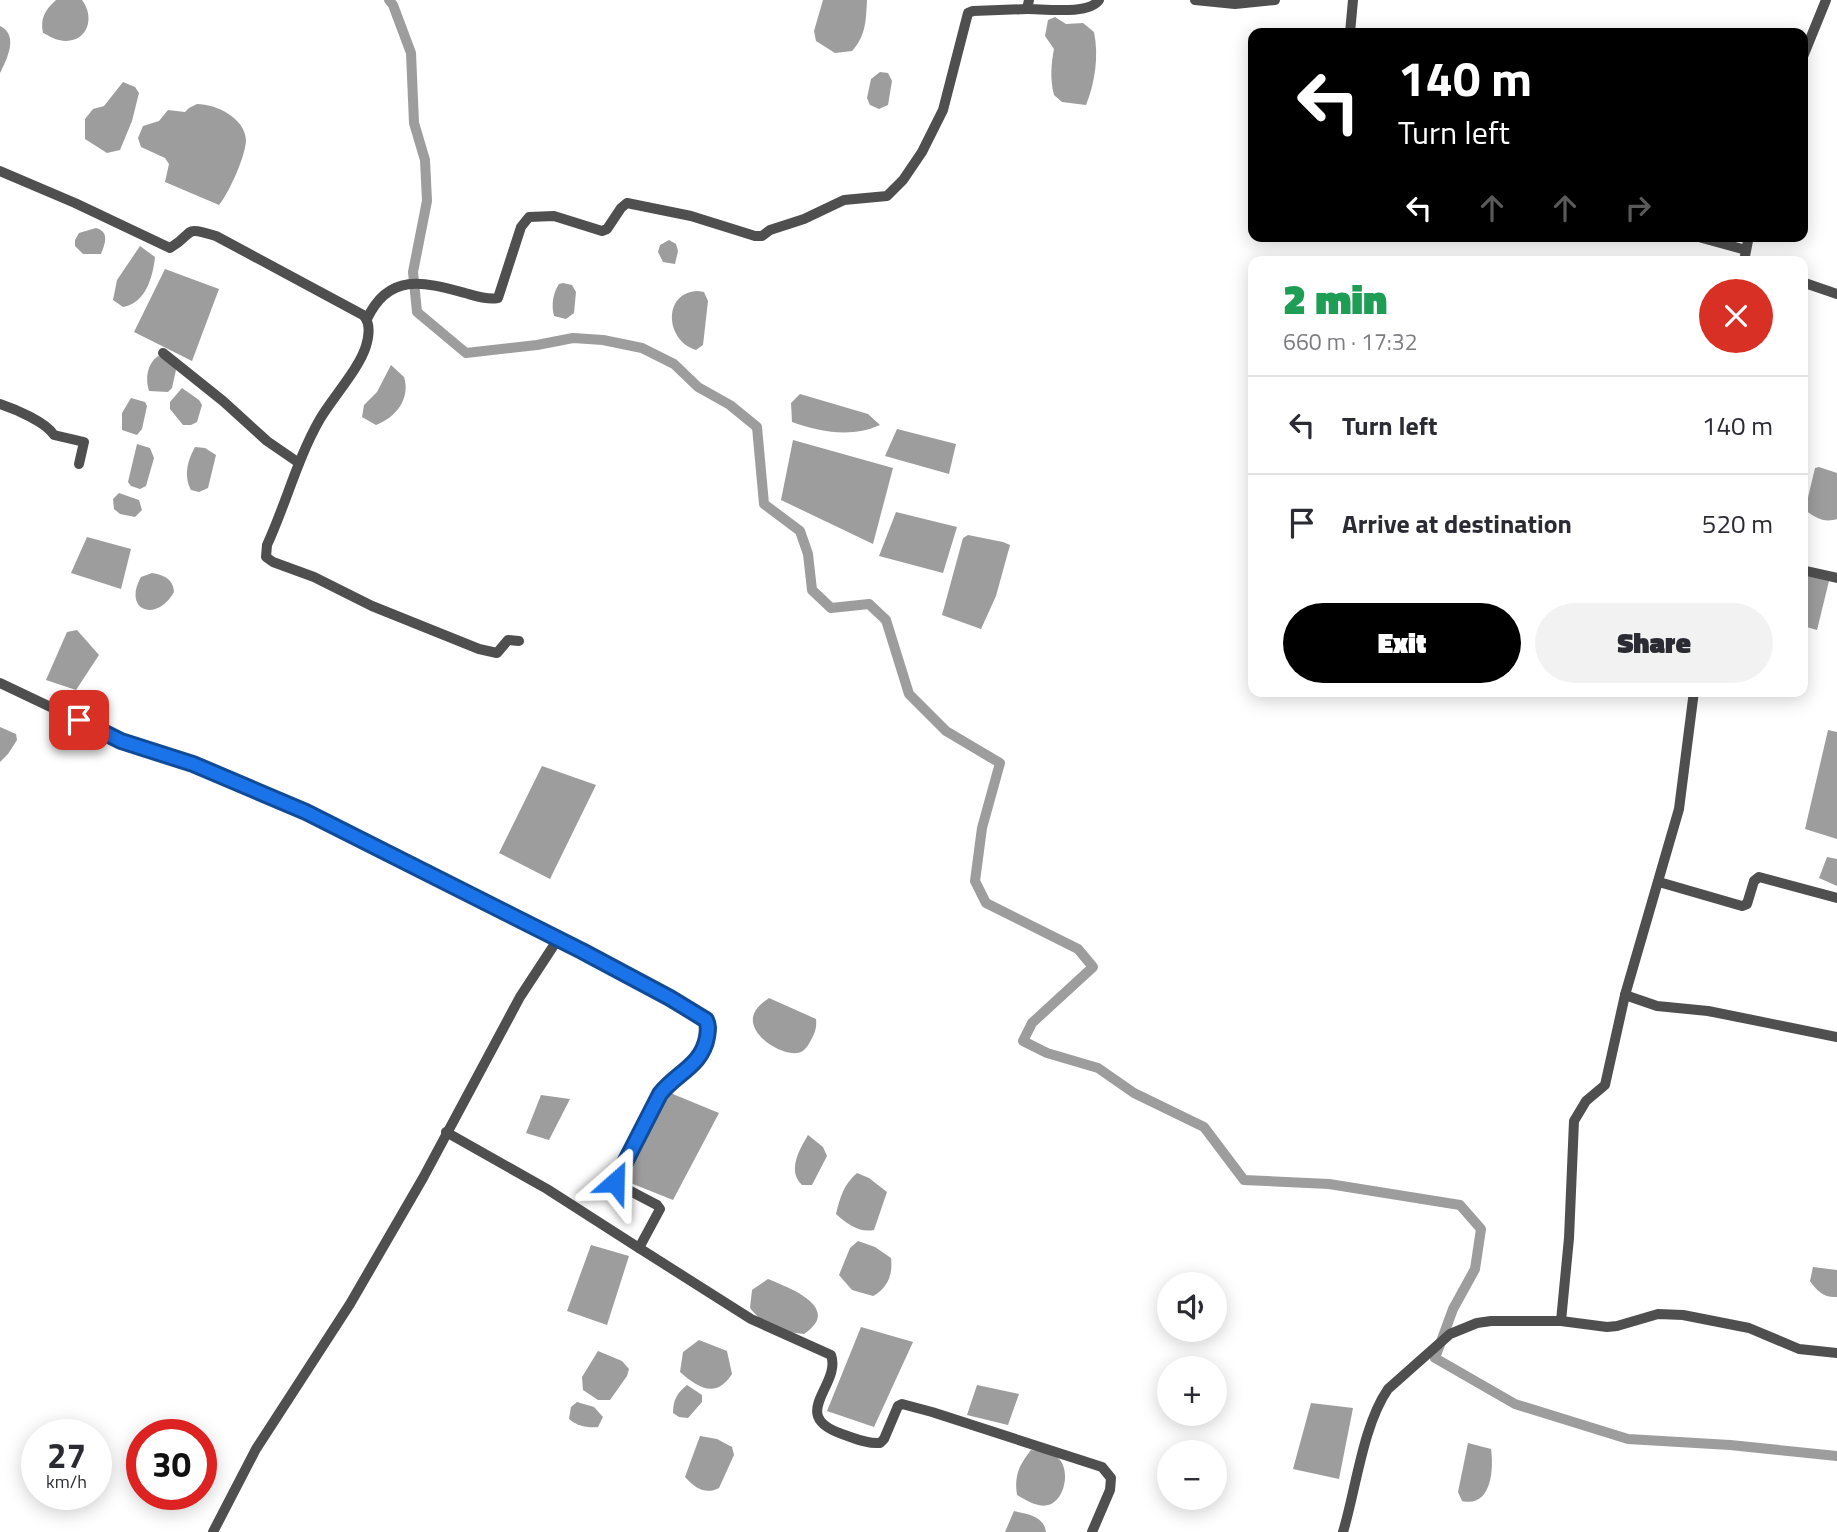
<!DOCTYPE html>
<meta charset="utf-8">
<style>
body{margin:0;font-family:"Titillium Web",sans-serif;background:#f2f2f3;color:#2b2b33;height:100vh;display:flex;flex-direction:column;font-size:26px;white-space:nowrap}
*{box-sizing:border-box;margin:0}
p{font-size:23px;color:#7c7c81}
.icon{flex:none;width:38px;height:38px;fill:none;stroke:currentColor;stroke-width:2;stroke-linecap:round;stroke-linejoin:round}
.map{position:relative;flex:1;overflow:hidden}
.details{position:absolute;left:1248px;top:256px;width:560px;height:441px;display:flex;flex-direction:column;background:#fff;border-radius:14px;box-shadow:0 4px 18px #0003}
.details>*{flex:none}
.banner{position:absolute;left:1248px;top:28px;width:560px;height:214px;border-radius:14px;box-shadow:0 4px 18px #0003;background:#000;color:#fff;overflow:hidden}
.buttons{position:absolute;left:1157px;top:1272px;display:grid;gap:14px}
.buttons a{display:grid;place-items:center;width:70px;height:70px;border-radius:50%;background:#fff;box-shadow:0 4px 18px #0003;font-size:35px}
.speed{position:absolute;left:21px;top:1419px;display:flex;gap:14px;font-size:35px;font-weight:700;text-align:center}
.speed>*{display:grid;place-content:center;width:91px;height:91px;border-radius:50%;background:#fff;box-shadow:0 4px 18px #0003;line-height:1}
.speed small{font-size:18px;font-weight:400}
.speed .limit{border:10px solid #d22;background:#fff;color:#111}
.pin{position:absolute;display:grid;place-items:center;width:60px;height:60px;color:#fff;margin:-30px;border-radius:14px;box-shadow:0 4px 10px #0006}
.me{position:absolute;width:77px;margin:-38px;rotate:25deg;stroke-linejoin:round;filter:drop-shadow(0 0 5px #0008)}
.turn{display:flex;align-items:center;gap:24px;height:147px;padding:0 35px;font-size:32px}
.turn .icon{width:91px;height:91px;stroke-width:2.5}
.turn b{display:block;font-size:49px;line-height:60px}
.lanes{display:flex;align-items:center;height:66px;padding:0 35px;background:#0003;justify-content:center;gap:35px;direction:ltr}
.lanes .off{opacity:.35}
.round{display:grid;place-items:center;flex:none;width:74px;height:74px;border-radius:37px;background:#f2f2f3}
.head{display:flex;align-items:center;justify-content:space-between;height:119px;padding:0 35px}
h1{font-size:42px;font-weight:800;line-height:52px;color:#1e9e55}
.cta{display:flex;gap:14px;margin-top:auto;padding:14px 35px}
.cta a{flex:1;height:80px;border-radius:42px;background:#000;color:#fff;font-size:28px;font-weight:800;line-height:80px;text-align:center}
.cta a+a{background:#f2f2f3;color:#2b2b33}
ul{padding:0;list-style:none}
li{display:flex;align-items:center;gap:21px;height:98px;padding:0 35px;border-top:2px solid #e1e1e2}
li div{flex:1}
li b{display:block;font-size:26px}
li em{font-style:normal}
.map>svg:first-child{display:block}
.water{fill:#9d9d9d}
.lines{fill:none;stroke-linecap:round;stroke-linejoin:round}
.canal{stroke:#9d9d9d;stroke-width:10}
.minor{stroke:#4f4f4f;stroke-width:10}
.route-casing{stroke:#114b97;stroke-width:18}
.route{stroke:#1a73e8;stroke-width:12}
</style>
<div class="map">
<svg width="1837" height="1532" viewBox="0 0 1837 1532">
<rect width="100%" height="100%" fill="#fff"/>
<g class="water">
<path d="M56 0H82C97 20 85 46 59 40 53 39 48 35 43 33 40 18 45 10 56 0Z"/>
<path d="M823 0H867C866 20 866 36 852 51L835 53 816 41 814 31Z"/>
<path d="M1055 17 1066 24 1083 23 1094 32C1099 56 1095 83 1086 105L1062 102 1054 95C1050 80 1051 64 1054 49L1045 36 1048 20Z"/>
<path d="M0 26C19 35 7 59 0 73Z"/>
<polygon points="880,72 888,73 892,81 888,105 879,109 870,105 867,98 871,79"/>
<polygon points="123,82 135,87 139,93 132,121 120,150 107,153 85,139 85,119 93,109 104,106"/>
<path d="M197 104C216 104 245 118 246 140 246 155 229 193 219 205L165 182 169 164 165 158 141 147 138 138 143 126 159 121 168 110 185 112 189 108Z"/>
<path d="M96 228C110 232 105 244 101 254H83L75 246V240L79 233Z"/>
<polygon points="669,240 676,244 678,251 675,264 663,262 658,252 660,245"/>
<path d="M140 246 155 257C153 276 146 303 123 307L113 300 117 280Z"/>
<polygon points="165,269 219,289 192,361 134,332"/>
<path d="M563 283 572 285 576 292 574 313 566 319 554 316C551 305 553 293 559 284Z"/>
<path d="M698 291 704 292 708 301 703 345 696 350C665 341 662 292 698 291Z"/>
<path d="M158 356 169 361 176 370 172 388 168 392 149 391C145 378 147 364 158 356Z"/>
<path d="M391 365 404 377C411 399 395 418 376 425L362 417 364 405 377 392Z"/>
<polygon points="182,388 199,400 202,405 197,422 191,425 183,425 170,409 170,402"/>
<path d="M800 394 868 414 880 425C851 438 821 432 792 422L791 403Z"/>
<polygon points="131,398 145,402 147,406 142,429 137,435 122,430 122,413"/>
<polygon points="897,429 956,444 949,474 885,456"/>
<polygon points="793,440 893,468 873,544 781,500"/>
<polygon points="137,444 150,448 154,458 146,486 140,489 131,486 128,482"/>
<path d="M195 447 205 448 216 455 208 488 199 492 191 490C183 475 188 460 195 447Z"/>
<path d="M1819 467 1837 473V519C1824 523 1816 518 1805 510L1815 468Z"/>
<polygon points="119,493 139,500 142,510 135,517 120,514 114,509 113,499"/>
<polygon points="896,512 957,527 943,573 879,556"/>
<polygon points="968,535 1003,542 1010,545 996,596 981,629 942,615 963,538"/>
<polygon points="87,537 131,549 121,589 71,573"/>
<path d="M152 573C164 575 173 579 174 592 157 623 122 611 141 577Z"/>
<polygon points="1802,573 1829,581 1817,630 1803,626"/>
<polygon points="77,630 99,655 76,690 46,680 67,632"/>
<polygon points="0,727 16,734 17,740 8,754 0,762"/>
<polygon points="1828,730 1837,732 1837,839 1805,829"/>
<polygon points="542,766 596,785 550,879 499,853"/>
<polygon points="1827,857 1837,859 1837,886 1819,878"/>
<path d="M769 998 816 1019C817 1027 815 1033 811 1040 809 1044 807 1047 804 1050 789 1063 740 1033 756 1010 759 1005 765 1001 769 998Z"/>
<polygon points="668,1092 719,1113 673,1200 623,1180"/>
<polygon points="541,1095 570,1099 549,1140 526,1133"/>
<path d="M808 1135 823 1147 827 1156 812 1185H802C787 1171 799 1150 808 1135Z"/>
<path d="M857 1173 869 1178 887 1192 874 1230C859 1233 847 1224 836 1214 840 1197 844 1184 857 1173Z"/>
<path d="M858 1241 875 1247 891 1258C893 1274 888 1288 873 1296L852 1290 839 1275 850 1248Z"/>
<polygon points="591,1245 629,1256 607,1325 567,1311"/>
<path d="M1813 1267 1837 1270V1297C1824 1298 1817 1291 1810 1281Z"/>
<path d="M768 1279C790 1288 843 1308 804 1334 781 1332 764 1326 750 1308L752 1290Z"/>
<polygon points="861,1327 913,1342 874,1427 827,1411"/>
<path d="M699 1340 727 1351 732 1374C716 1399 698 1388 680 1372L683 1352Z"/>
<polygon points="598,1351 622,1361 629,1369 627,1376 610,1400 598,1400 583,1390 582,1377"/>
<path d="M687 1385 702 1395V1402L688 1418 679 1417 673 1413C673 1400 677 1393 687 1385Z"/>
<polygon points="977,1385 1019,1394 1008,1425 967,1415"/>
<path d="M577 1402 594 1407 603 1417 598 1427C587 1428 577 1426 569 1419L571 1407Z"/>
<polygon points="1311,1403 1353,1408 1339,1479 1293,1469"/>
<path d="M700 1436 717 1439 732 1447 734 1455 719 1488C705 1495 695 1488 685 1477Z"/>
<path d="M1468 1443 1491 1449C1494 1470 1491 1508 1462 1501L1458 1492Z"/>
<path d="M1031 1450C1040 1451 1050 1453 1058 1458 1071 1469 1065 1501 1048 1505 1038 1508 1026 1500 1017 1495 1014 1476 1019 1465 1031 1450Z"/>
<path d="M1014 1511C1028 1514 1044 1516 1046 1532H1005Z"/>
</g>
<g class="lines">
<polyline class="canal" points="389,0 393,5 411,53 414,123 425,160 427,201 413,272 417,312 466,353 537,345 573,338 603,340 642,348 674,364 698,387 730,405 757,427 764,504 800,531 808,554 812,590 831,608 869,604 886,620 909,694 946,731 1000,763 982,828 975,881 986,903 1078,949 1093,967 1032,1023 1023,1041 1047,1053 1098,1068 1134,1093 1204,1127 1244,1180 1329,1184 1460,1205 1481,1229 1475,1269 1453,1309 1435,1358 1515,1404 1628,1439 1730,1445 1837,1456"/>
<g class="minor">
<path d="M1029 0 1027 9C1045 9 1089 15 1099 0"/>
<polyline points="1195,0 1235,4 1275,0"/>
<polyline points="1350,33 1353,0"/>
<polyline points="1802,59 1826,0"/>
<path d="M0 171 75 203 170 248C196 233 181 225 216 236L363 315C371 323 369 336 366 346 359 369 333 397 320 419 297 459 286 504 267 545L266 557 273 562 314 577 372 606 479 649 497 653 508 640 519 641"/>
<polyline points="1695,236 1746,250"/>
<polyline points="1744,261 1749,236"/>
<polyline points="1802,282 1837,294"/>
<path d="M367 319C389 272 424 282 465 293 476 296 487 300 498 298L521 227 529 217 554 216 602 231 607 229 621 208 627 203 691 216 755 236H762L770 230 804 219 844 200 887 196 903 180 922 152 943 110 968 13 973 11 1027 9"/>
<polyline points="163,353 223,401 267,441 299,463"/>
<path d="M0 404C15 409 46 422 54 435L84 442 79 464"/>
<polyline points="1802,570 1837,578"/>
<polyline points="0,683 122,741 193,764 306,812 558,939 520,997 423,1178 350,1304 256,1449 213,1532"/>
<polyline points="1659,882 1742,906 1747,904 1754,881 1759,877 1837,898"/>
<path d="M558 939 670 997 708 1022C708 1067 681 1066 660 1095L615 1180V1183L657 1205 660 1209 639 1248 751 1319 831 1355C842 1385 787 1415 842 1434 854 1438 867 1444 880 1443L884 1439 898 1406 902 1404 932 1412 1102 1467 1111 1478 1110 1490 1092 1532"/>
<polyline points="1625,995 1657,1006 1708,1011 1837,1037"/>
<polyline points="446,1132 547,1189 639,1248"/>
<polyline points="1561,1321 1569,1238 1574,1121 1586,1101 1605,1085 1625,995 1679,809 1694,691"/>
<path d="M1343 1532C1356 1489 1363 1425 1388 1389L1450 1334 1477 1323 1491 1321H1561L1607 1327 1617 1326 1658 1314 1683 1315 1749 1328 1799 1349 1837 1353"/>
</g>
</g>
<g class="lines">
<defs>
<path id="route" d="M79 720 121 741 193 764 306 812 582 951 670 998 706 1020C709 1026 708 1030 707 1037 702 1066 676 1073 660 1094L615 1182"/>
</defs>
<use href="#route" class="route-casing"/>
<use href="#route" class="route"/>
</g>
</svg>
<div class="buttons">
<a><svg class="icon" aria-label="sound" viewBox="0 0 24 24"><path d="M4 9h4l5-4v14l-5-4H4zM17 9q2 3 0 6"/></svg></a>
<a>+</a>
<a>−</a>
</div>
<div class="speed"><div>27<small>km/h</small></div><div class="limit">30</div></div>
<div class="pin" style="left:79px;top:720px;background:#d93025"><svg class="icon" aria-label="arrive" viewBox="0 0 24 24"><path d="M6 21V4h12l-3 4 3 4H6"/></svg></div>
<svg class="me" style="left:615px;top:1182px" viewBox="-20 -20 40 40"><path d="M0-17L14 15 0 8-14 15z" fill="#1a73e8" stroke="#fff" stroke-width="4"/></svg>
<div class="banner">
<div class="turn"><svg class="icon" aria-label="left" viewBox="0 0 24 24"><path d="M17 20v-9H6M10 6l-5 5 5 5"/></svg><div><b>140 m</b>Turn left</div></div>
<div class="lanes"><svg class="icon" aria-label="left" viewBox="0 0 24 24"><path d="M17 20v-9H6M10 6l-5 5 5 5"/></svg><svg class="icon off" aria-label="ahead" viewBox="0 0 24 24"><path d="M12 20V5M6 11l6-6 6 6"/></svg><svg class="icon off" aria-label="ahead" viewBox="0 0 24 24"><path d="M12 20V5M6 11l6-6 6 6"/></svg><svg class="icon off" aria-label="right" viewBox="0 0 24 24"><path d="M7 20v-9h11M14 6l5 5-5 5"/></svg></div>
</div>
<section class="details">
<div class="head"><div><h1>2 min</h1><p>660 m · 17:32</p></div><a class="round" style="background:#d93025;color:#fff"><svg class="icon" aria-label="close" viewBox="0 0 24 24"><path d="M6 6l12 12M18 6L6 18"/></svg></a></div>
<ul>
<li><svg class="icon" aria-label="left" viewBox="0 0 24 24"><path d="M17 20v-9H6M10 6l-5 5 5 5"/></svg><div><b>Turn left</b></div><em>140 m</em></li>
<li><svg class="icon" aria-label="arrive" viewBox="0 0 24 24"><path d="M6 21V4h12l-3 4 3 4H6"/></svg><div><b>Arrive at destination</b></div><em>520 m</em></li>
</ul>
<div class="cta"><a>Exit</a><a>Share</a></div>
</section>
</div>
